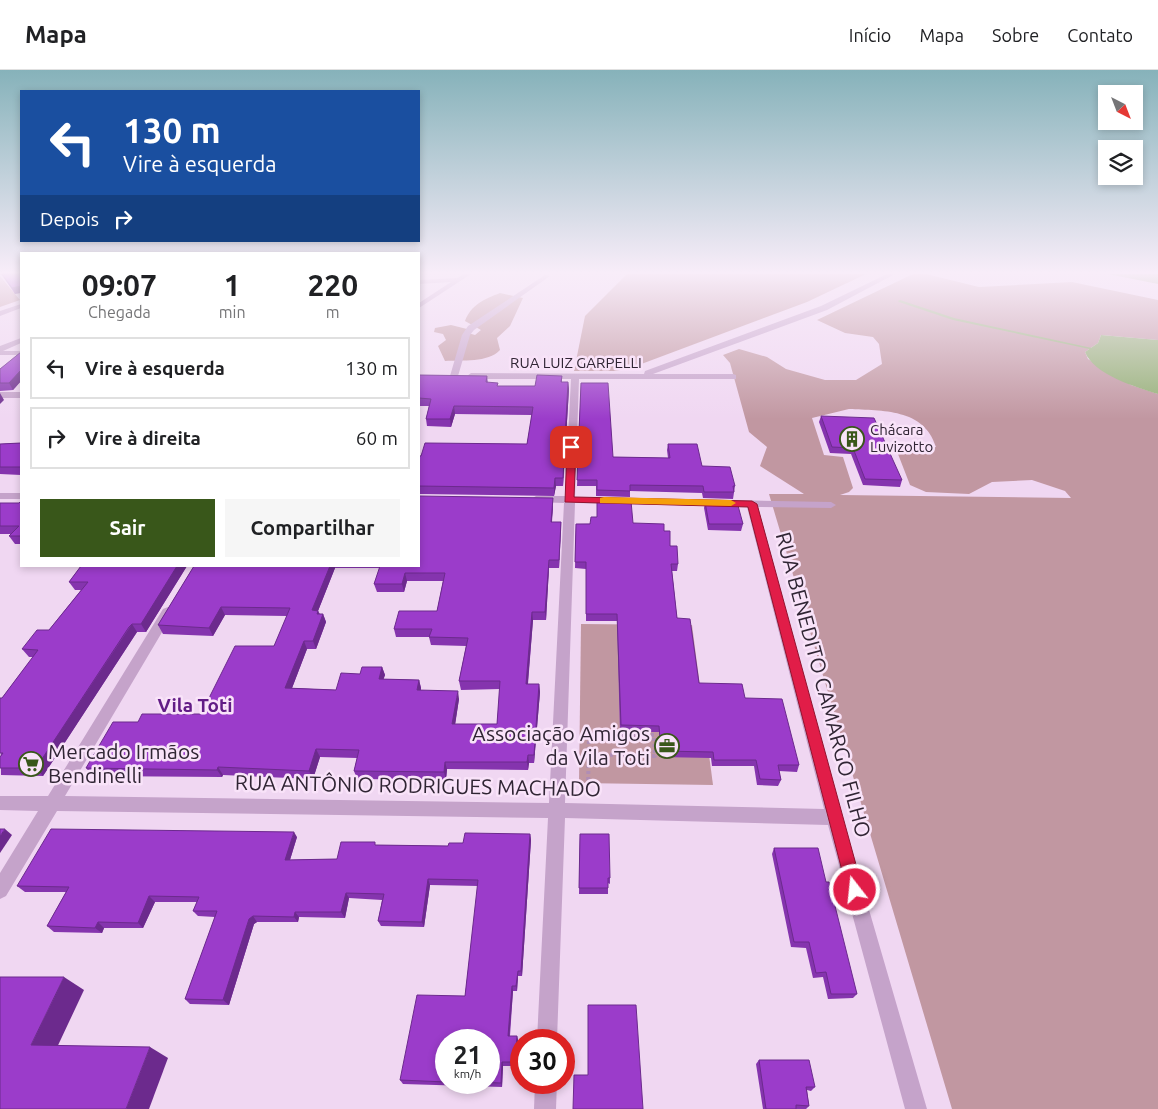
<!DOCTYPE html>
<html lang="pt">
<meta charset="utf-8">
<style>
body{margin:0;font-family:Ubuntu,sans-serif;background:#f6f6f6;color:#202124;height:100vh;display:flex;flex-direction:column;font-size:19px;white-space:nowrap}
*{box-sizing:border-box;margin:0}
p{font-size:16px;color:#757577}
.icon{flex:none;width:28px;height:28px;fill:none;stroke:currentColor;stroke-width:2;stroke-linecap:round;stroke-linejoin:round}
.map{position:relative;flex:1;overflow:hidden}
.drawer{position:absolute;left:20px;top:182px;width:400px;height:315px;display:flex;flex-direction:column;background:#fff;border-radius:0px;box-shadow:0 2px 8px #0003}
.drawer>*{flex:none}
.banner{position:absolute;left:20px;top:20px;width:400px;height:152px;border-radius:0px;box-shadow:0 2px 8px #0003;background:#1a4fa0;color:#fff;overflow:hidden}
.needle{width:32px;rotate:138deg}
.fabs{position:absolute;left:1098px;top:15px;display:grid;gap:10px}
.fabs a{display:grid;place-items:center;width:45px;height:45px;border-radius:0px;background:#fff;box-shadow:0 2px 8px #0003;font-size:25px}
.speed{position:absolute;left:435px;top:959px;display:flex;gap:10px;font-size:25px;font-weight:700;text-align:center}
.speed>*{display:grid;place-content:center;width:65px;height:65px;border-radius:50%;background:#fff;box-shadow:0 2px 8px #0003;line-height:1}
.speed small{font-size:12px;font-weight:400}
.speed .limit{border:8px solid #d22;background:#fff;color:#111}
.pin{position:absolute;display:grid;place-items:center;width:42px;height:42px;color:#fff;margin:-21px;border-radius:10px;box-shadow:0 2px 8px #0006}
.me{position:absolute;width:55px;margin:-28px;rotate:344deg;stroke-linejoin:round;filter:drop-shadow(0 0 4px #0008)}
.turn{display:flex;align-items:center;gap:18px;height:105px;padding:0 20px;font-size:22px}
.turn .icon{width:65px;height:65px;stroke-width:2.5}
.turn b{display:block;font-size:35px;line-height:42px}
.then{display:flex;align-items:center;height:48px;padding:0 20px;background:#0003;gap:10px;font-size:19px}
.eta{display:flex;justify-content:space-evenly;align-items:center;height:85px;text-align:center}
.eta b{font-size:30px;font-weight:600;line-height:35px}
.primary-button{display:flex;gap:10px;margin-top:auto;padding:10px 20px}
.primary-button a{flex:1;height:58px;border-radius:0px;background:#39571a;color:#fff;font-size:20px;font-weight:600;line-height:58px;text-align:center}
.primary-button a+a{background:#f6f6f6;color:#202124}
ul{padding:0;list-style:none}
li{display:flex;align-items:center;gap:15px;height:62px;margin:0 10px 8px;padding:0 10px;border:2px solid #e0e0e0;border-radius:0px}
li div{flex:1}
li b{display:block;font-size:19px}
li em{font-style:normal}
header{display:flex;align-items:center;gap:30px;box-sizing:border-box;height:70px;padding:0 25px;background:#fff;border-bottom:1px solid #e0e0e0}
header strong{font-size:24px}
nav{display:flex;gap:28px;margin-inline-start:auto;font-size:18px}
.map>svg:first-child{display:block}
.green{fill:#c197a1;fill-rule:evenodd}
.water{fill:#94af75}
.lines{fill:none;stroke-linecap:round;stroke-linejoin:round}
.stream{fill:#94af75;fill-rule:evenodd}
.path{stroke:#b08db5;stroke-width:4;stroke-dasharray:3 3;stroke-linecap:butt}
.minor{fill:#c5a3ca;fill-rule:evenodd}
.wall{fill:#8534ae;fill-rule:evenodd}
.shaded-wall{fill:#6c2a8d}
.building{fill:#9b3cca;stroke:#6c2a8d}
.route{fill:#e11d48;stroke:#92132f}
.slow{fill:#f59e0b}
.labels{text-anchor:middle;stroke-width:5;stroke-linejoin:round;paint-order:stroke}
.far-street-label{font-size:15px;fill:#302534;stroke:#f9e3f9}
.far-poi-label{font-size:15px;fill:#302534;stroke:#f9e3f9;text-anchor:start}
.neighbourhood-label{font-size:19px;font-weight:bold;fill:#621c86;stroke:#f9e3f9}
.near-street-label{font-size:21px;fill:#302534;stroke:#f9e3f9}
.near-poi-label{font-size:21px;fill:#302534;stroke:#f9e3f9;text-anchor:end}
</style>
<header>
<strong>Mapa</strong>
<nav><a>Início</a><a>Mapa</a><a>Sobre</a><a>Contato</a></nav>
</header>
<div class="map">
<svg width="1158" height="1039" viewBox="0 0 1158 1039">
<rect width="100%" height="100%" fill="#f0d7f2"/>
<g class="green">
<polygon points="627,204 866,204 807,232 636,296 616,301 574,301 585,246"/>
<path d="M913 204H926L979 217 1072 212 1158 230V270L1101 265 1098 273 1085 282 1088 289 1131 315 1158 324V1039H952L769 424H804L760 396 767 377 749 362 730 293 723 285 739 279 767 287 786 299 825 310H856L882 294 879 274 873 267 845 263 817 250ZM849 339C882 341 924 338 936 377L898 384 910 415 926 422 969 424 992 412 1032 410 1065 421 1071 428 840 425 849 422 853 418 843 387 824 385 812 348Z"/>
<polygon points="0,206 20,230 0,237"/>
<path d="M500 223 523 228 510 256 497 268 500 280C488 293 462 290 445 291L438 276 446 270 443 264 434 262 435 258 451 255 467 259 468 263 475 265 481 260 465 251C471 235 484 229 500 223Z"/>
<polygon points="581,554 692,555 713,715 579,713"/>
</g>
<g class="water">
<polygon points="1108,204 1158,204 1158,214"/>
<path d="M1101 265 1158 270V324C1136 317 1094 305 1085 282L1098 273Z"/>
</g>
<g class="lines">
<polygon class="stream" points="900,230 954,248 1101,280 1099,281 953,250 899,232 898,231"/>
<polyline class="path" points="588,722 589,664 654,665 655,686 589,684"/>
<g class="minor">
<polygon points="464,204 471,204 419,238 419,233 451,212 419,214 419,210 457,208"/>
<path d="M887 204H895L827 240 653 304H733L736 305V309H579L575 427 831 432 836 435 831 438 758 437 842 747 927 1039H905L828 755 565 748 557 970H537L548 748 57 741 6 826 0 829V803L38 741 0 740V726H48L163 539 168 537 174 542 65 726 549 733 564 433 536 432 531 429 536 426H565L571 309H471L467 306 471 303 644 304 645 301 821 236ZM575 433 747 437 824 739 565 733Z"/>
<polygon points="545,205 550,206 474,260 470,265 458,306 451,308 450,306 462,265 468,256"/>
<polygon points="21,234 21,238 0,246 0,241"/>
<polygon points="21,268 21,273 3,281 21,281 21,285 0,285 0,276"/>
<rect x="0" y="322" width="21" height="6"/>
<rect x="0" y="423" width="21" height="6"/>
<polygon points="535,1012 557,1012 556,1039 534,1039"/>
</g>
</g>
<g class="wall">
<polygon points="1,204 21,204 15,224"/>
<polygon points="21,282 21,311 13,320 0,321 0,299"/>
<polygon points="419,305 487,306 488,313 498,316 535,316 562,306 562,312 568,312 569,319 563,416 556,416 554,426 419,424 419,386 527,374 532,345 455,344 451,357 427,356 426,349 429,336 419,336"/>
<polygon points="581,313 613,387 668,388 667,380 668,374 702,396 735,416 733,429 703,428 702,423 630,421 630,427 596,426 596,416 577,416"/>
<polygon points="821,346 902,410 900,417 863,415 851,384 830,383 819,352"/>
<polygon points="21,373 21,405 0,404 0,374"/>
<polygon points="21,431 21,474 15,474 9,466 11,464 0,464 0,433 19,433"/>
<polygon points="705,432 743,454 741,461 708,460 704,438"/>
<path d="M553 436 552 452H561L559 498H549L546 550H533L528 614H539L540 622 534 693H529L528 700 447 699 446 710 357 709 354 701 357 688 320 687 313 709 223 705 222 707 93 706 86 698 138 652 201 644 274 576 287 546 225 545 213 566 163 564 158 555 194 496H419ZM335 498H380L374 514 377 522H404L407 511H443L437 541 394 559 396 567H429L431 575 466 576 459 611 461 620 500 619 497 654H455L459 629 421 620V618L419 610 383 609 385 605 382 597 360 604 336 620 292 618 307 579H316L326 552 323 544H320L318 541Z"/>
<polygon points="633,453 664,461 678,494 677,501 672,501 677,548 699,613 745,628 799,695 797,702 779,701 781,710 778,716 757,715 754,696 712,696 711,688 660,687 659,662 620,662 617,551 586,551 586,499 575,498 576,454"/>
<polygon points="81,496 187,496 146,562 137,562 135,565 43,706 1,705 0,628 2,628 33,587 29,587 22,579 49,560 81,520 75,520 69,512"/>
<path d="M530 764 531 770 522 906H518L517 921H513L510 966H517L518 970 516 996H503L502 1017 403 1014 400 1010 465 926 478 816 430 815 424 857 381 856 378 851 382 830 349 828 345 848 299 847 298 852H257L254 854 229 935 190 934 185 929 215 847 198 846 193 841 197 832H155L143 858H104L102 863 54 862 47 856 66 822H25L17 816 297 767 290 790 337 789 377 775 448 776 463 773ZM446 970 489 1012H446Z"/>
<polygon points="580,764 610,808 610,814 608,813 608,824 579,824"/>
<polygon points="774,778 826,812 857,924 853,928 828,929 823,907 813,908 806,878 791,877 772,784"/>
<polygon points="759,990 815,1017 811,1021 807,1020 809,1036 806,1039 763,1039 756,994"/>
</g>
<g class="shaded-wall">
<polygon points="21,216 21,223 15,224 12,218"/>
<polygon points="21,300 21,311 13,320 9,313"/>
<polygon points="568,312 569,319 563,416 563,408"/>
<polygon points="0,323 4,330 0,334"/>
<polygon points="454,336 455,344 451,357 450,349"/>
<polygon points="555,408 556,416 554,426 554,418"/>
<polygon points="553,428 553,436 551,460 551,452"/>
<polygon points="561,452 561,460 559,498 559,490"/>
<polygon points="549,490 549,498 546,550 545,542"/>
<polygon points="177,496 187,496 146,562 141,554"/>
<polygon points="330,496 335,496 335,498 318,541 321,549 312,540"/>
<polygon points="405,503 407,511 404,522 402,514"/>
<polygon points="221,537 225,545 213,566 209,558"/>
<polygon points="532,542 533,550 527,622 526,614"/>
<polygon points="323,544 326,552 316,579 313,571"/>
<polygon points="132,554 137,562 43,706 36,698"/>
<polygon points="304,571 307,579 289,626 285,618"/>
<polygon points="382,597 385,605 381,617 379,609"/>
<polygon points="419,610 421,618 419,628 417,620"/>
<polygon points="539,614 540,622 534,693 534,685"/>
<polygon points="458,621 459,629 454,662 452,654"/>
<polygon points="316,679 320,687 313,709 309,701"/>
<polygon points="528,685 529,693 528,700 527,692"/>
<polygon points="445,692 447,699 446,710 444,702"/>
<polygon points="218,697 223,705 222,707 217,700"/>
<polygon points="5,759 12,765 0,783 0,766"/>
<polygon points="294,762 297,767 288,796 285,790"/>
<polygon points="530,764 531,770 522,906 521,901"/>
<polygon points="428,809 430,815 424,857 422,852"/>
<polygon points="346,823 349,828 345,848 341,842"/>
<polygon points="149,826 155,832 143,858 138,853"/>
<polygon points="295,842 299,847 298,852 294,847"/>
<polygon points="253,846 257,852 254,854 229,935 223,930 249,849"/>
<polygon points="98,852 104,858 102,863 95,858"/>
<polygon points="518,901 518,906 517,921 516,916"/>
<polygon points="64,907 84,920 53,986 31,975"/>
<polygon points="512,916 513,921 509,970 508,966"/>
<polygon points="517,966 518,970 516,996 515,992"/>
<polygon points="150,977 168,988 149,1039 126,1039"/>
<polygon points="502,992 503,996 502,1017 501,1013"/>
</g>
<g class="building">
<polygon points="2,204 21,204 21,216 12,218"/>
<polygon points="21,282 21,300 9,313 0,313 0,299"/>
<polygon points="419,305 487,306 486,312 498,313 497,316 535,316 537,305 562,306 561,312 568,312 563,408 555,408 554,418 419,416 419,386 421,386 425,373 527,374 533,337 454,336 450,349 426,349 431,329 419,328"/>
<polygon points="581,313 608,313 613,387 670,388 668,374 697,374 702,396 730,397 735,416 733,416 734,422 704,422 703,416 630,415 630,421 597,420 597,410 577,410"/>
<polygon points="821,346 874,348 902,410 865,409 853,378 832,377"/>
<polygon points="21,373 21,397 0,397 0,374"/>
<polygon points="419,426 553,428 551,452 561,452 559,490 549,490 545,542 532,542 526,614 539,614 534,685 528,685 527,692 445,692 444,702 354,701 359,680 316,679 309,701 218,697 217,700 86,698 113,652 138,652 142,644 201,644 235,576 274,576 290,538 221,537 209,558 158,555 194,496 330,496 312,540 318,541 317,544 323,544 313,571 304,571 285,618 336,620 341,603 360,604 362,597 382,597 379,609 419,610 417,620 458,621 452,654 497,654 500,611 459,611 468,568 429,567 432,559 394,559 399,541 437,541 445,503 405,503 402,514 374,514 380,496 419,496"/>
<polygon points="21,431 21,466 9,466 19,456 0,456 0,433 19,433"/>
<polygon points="597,431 631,431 633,453 664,454 664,461 670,461 670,476 677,476 678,494 671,494 677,548 690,549 699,613 742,614 745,628 782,629 799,695 778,695 781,710 760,709 756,690 714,690 713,682 661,681 659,656 621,655 617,544 586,544 586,492 575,492 576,454 590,454 591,447 597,447"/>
<polygon points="705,432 737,432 743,454 709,454"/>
<polygon points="81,496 177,496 141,554 132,554 129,557 36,698 0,698 0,687 3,683 0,683 0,628 2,628 38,580 22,579 37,560 49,560 88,512 69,512"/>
<polygon points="0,759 5,759 0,766"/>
<polygon points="51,759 294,762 285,790 337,789 341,772 375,772 375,775 448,776 449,773 463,773 465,763 530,764 521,901 518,901 516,916 512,916 508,966 517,966 515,992 502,992 501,1013 471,1012 489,1012 489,970 446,970 446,1012 400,1010 417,925 465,926 478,810 428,809 422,852 378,851 384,824 346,823 341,842 295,842 294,847 253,846 249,849 223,930 185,929 217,841 193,841 199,827 149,826 138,853 98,852 95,858 47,856 69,817 17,816"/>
<polygon points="580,764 609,764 610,808 608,808 608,818 579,818"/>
<polygon points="774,778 818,778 826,812 829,812 857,924 831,924 826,902 816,903 809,872 794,872"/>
<polygon points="0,907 64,907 31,975 150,977 126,1039 0,1039"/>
<polygon points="588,935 636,935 643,1039 573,1039 574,1005 588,1005"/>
<polygon points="759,990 809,990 815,1017 806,1017 809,1036 796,1035 796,1039 766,1039"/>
</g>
<linearGradient id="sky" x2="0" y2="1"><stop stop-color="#86b2ba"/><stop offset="0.58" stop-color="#f8edf9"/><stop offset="1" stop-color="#f8edf9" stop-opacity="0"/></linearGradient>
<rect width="1158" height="349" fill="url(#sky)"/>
<polygon class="route" points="571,374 576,377 574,427 752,431 757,434 863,820 861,826 855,828 849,826 847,820 748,437 565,432 567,377"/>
<polygon class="slow" points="604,427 731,430 736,433 731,436 600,433 600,428"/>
<defs>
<symbol id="building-ring" viewBox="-11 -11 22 22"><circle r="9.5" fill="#f9e3f9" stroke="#39571a" stroke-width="1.5"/><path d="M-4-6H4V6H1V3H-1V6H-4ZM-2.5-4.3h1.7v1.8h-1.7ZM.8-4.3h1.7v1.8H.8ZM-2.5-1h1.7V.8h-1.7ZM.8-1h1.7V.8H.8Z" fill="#39571a"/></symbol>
<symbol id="office-ring" viewBox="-11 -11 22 22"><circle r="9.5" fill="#f9e3f9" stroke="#39571a" stroke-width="1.5"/><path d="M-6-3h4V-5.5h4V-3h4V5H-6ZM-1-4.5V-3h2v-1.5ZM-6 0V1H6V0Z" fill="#39571a"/></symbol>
<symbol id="supermarket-ring" viewBox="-11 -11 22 22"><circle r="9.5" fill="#f9e3f9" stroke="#39571a" stroke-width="1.5"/><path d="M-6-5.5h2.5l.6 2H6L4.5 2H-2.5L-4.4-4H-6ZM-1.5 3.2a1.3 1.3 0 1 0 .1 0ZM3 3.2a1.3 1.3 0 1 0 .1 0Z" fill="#39571a"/></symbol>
</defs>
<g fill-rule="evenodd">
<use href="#building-ring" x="838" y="355" width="28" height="28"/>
<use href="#office-ring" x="653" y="662" width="28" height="28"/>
<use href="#supermarket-ring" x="17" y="680" width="28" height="28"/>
</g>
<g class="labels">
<g class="far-street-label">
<text x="576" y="298">RUA LUIZ GARPELLI</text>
</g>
<g class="far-poi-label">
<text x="870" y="365">Chácara<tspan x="870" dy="17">Luvizotto</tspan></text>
</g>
<g class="neighbourhood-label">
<text x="195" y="642">Vila Toti</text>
</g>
<g class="near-street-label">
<text transform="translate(823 615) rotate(75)" y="7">RUA BENEDITO CAMARGO FILHO</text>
<text transform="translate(418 716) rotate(1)" y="7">RUA ANTÔNIO RODRIGUES MACHADO</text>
</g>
<g class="near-poi-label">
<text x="650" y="671">Associação Amigos<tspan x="650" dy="24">da Vila Toti</tspan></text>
<text x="48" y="689" text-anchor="start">Mercado Irmãos<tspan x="48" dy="24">Bendinelli</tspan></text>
</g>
</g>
</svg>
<div class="fabs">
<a><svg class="needle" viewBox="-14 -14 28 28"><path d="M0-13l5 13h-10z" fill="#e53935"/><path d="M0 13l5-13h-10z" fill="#757577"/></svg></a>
<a><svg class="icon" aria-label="layers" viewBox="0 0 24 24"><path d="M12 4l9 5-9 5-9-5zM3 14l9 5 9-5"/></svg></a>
</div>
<div class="speed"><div>21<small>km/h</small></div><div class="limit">30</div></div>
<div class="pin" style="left:571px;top:377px;background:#d93025"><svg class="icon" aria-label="arrive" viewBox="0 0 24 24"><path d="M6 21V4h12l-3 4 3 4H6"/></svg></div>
<svg class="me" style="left:855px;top:820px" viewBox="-20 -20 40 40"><circle r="17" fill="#e11d48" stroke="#fff" stroke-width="3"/><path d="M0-11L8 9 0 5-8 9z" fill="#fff"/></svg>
<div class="banner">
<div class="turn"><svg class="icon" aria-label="left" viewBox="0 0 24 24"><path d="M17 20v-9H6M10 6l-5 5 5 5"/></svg><div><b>130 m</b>Vire à esquerda</div></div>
<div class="then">Depois<svg class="icon" aria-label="right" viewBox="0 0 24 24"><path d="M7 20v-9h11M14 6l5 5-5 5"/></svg></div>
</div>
<section class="drawer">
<div class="eta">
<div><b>09:07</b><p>Chegada</p></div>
<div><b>1</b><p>min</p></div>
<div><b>220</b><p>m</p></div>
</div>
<ul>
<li><svg class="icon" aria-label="left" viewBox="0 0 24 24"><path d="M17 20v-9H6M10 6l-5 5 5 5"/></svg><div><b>Vire à esquerda</b></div><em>130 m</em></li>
<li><svg class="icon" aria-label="right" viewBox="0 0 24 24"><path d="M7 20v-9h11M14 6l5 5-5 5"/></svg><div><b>Vire à direita</b></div><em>60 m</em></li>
</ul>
<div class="primary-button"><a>Sair</a><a>Compartilhar</a></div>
</section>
</div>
